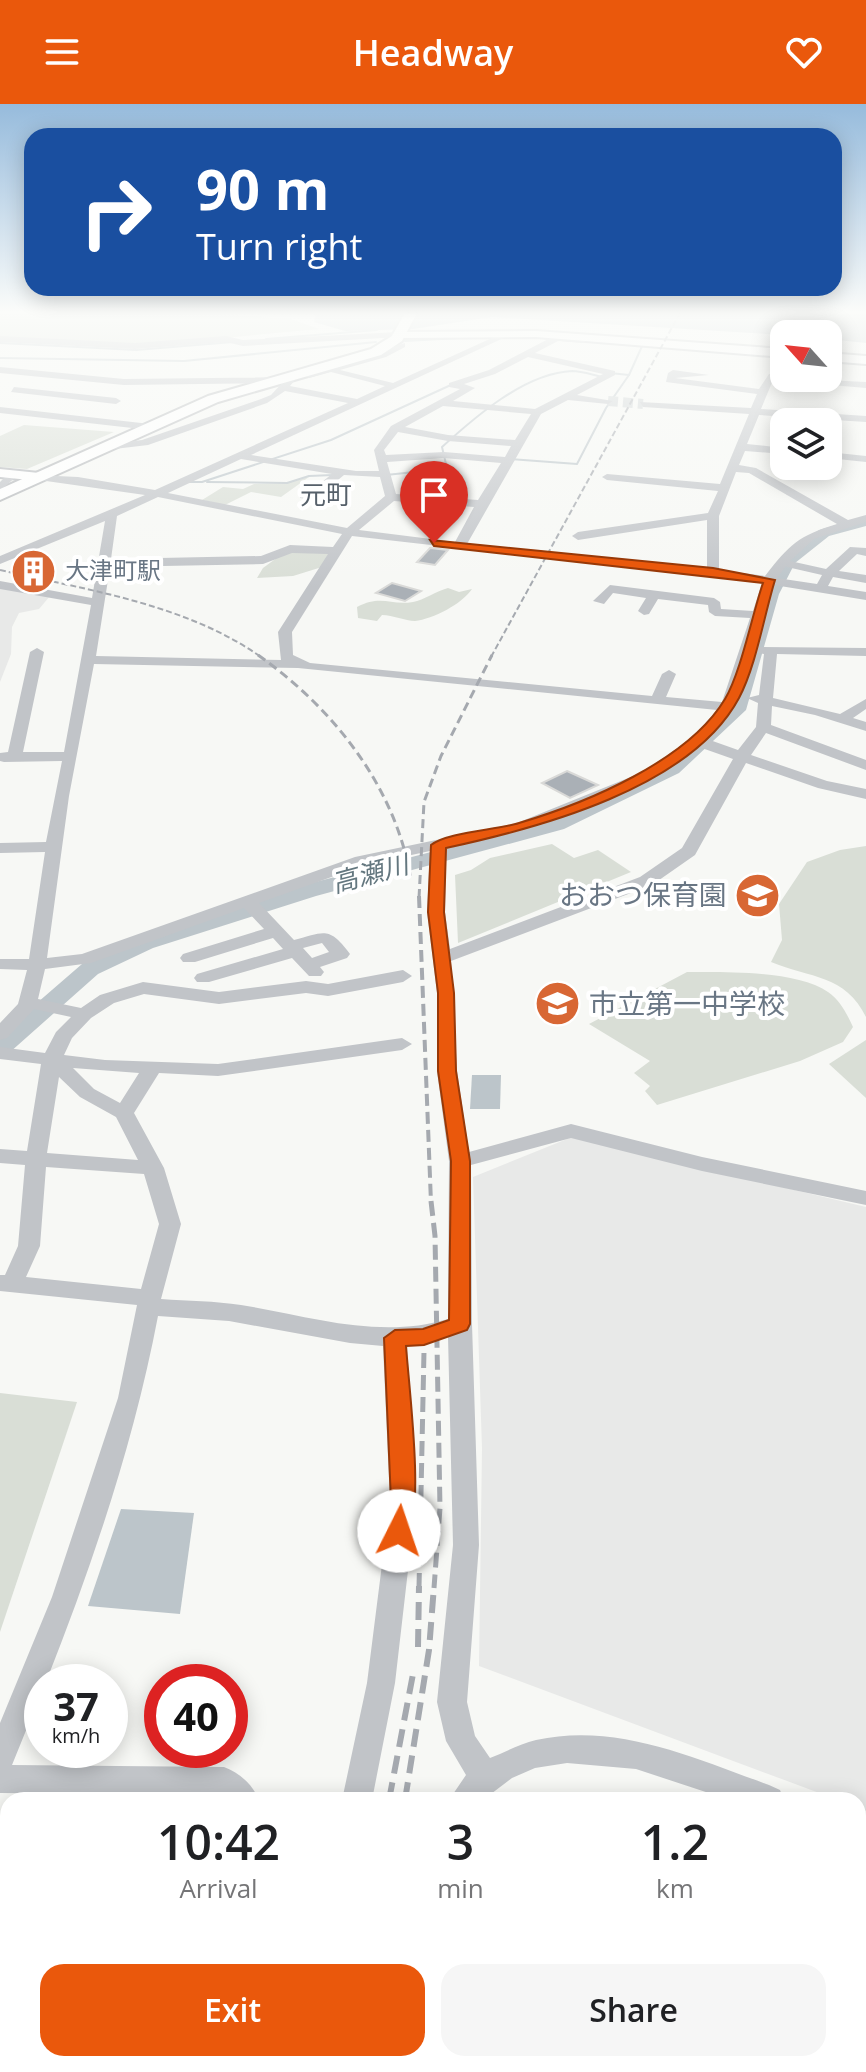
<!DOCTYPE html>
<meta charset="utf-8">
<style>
body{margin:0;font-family:"Open Sans","Noto Sans JP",sans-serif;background:#f6f6f6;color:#202124;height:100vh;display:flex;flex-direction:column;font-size:30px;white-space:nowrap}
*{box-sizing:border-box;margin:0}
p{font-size:26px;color:#757577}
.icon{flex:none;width:44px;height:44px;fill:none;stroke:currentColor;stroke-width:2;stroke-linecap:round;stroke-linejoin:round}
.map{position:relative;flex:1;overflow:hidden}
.side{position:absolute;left:0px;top:1688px;width:866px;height:280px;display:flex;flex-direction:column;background:#fff;border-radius:24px 24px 0 0;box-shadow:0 4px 20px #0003}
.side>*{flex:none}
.hud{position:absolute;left:24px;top:24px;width:818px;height:168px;border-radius:24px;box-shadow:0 4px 20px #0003;background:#1a4fa0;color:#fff;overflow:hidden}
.needle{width:52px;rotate:297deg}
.controls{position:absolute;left:770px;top:216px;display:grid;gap:16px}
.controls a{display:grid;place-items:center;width:72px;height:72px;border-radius:16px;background:#fff;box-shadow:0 4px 20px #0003;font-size:40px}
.speed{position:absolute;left:24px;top:1560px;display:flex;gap:16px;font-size:40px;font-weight:700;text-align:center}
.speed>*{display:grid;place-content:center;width:104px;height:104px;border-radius:50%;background:#fff;box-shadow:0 4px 20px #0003;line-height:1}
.speed small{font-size:20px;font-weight:400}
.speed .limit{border:12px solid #d22;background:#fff;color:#111}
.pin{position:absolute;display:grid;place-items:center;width:68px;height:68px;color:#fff;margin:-82px -34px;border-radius:50% 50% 50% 0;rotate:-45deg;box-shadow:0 0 8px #0007}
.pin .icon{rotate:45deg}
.me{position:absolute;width:88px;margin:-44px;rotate:4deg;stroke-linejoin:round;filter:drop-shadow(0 0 6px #0008)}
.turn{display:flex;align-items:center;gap:28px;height:168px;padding:0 40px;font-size:36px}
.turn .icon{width:104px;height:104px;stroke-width:2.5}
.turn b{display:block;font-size:56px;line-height:68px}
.eta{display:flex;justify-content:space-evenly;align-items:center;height:136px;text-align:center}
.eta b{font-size:48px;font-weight:600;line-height:56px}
.cta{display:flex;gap:16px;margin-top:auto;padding:16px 40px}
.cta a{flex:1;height:92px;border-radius:24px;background:#ea580c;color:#fff;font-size:32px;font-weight:600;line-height:92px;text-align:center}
.cta a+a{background:#f6f6f6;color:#202124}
header{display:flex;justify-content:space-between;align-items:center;height:104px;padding:0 40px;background:#ea580c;color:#fff;font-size:36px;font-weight:600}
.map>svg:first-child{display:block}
.built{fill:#e8e9e8}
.green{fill:#d9ded6}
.water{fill:#bcc5ca}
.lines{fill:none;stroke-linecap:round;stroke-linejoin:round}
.stream{stroke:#bcc5ca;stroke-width:2}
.river{fill:#bcc5ca;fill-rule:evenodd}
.building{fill:#aab0b6;stroke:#d9d9d7;stroke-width:2}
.minor-tunnel{stroke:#ccd1d3;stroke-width:10;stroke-dasharray:10 5;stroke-linecap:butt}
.major-casing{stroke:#b7babe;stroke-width:4}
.highway-casing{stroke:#b6b9bc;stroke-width:4}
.minor{fill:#c1c4c8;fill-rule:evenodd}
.major{fill:#fff;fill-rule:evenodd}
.highway{fill:#fff;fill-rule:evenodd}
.rail-far4{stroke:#a5a9af;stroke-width:2;stroke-dasharray:6 3;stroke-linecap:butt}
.rail-far3{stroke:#a5a9af;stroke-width:3;stroke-dasharray:9 5;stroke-linecap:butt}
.rail-far2{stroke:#a5a9af;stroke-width:4;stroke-dasharray:12 6;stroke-linecap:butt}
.rail-far1{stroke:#a5a9af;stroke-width:5;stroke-dasharray:15 7;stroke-linecap:butt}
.rail{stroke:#a5a9af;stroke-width:6;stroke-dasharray:18 9;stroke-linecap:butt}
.route{fill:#ea580c;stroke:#983908;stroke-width:2}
.labels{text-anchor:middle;stroke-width:8;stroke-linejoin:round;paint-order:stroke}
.far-poi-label{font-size:24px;fill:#697684;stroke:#fff;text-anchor:start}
.far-neighbourhood-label{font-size:26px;fill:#56606a;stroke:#fff}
.far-water-label{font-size:26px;font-style:italic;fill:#64777f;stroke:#fff}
.poi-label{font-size:28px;fill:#697684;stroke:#fff;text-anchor:end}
</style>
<header><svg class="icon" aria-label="menu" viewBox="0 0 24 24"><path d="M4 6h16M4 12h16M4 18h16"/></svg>Headway<svg class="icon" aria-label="heart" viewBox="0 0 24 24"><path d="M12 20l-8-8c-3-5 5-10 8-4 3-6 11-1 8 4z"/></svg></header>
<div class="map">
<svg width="866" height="1968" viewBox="0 0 866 1968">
<rect width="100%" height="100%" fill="#f7f8f5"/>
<g class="built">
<polygon points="0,483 50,492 39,505 19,509 12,523 11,550 0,578"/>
<polygon points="572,1033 866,1103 866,1707 858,1704 858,1696 838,1696 479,1562 482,1344 473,1073"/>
</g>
<g class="green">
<polygon points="0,209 204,209 291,215 319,225 148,241 0,233"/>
<polygon points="24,321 114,328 27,365 0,363 0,332"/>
<polygon points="309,373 281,393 251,388 225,401 202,396 223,383 243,385 254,380 287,379"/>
<polygon points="289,445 330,447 322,463 293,472 257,474 263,464"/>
<path d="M448 484 459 488 472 485C462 500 433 515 415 517 405 517 393 511 382 511L377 517 358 514 357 503C382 490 390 502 413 498 424 496 436 487 448 484Z"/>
<polygon points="552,740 574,754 598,746 631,768 458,839 455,771 471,766 490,754"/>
<path d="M866 742V913C846 871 810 874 771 858L782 836 779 800 807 758 840 746Z"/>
<path d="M687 868C724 868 797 866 828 888 840 896 847 910 853 923L843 938 800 957 657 1001 645 987 650 982 634 969 650 957 589 920Z"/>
<polygon points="866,936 866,994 829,960"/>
<polygon points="0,1289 77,1298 0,1528"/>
</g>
<g class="water">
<polygon points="316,209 866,209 866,239 828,235 828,230 784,231 492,213 413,225 345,227 314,218"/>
<polygon points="472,971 501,971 500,1005 470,1005"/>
<polygon points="121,1405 194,1409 180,1510 88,1502"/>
</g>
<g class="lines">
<g class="stream">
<polyline points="266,235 377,226"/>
<polyline points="405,237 478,233"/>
<polyline points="0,239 136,246 233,238"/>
<polyline points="0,254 184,257 376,238"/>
<polyline points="852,259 866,260"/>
<polyline points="610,269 629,271 643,240"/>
<polyline points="510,355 577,360 606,304 629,271"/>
<path d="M386 371 433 366 446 360 442 343C475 313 525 269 572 267 582 267 593 271 603 273"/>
<polyline points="189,378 202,378 331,336 453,280"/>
<polyline points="207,378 287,379 309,372 333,371"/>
</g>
<polygon class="river" points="866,412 866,422 829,432 795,459 779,490 746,606 679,669 564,725 316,792 153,844 98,870 9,949 0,952 0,931 82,860 137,834 300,782 550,717 665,661 728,604 763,490 782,453 819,426"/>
</g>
<g class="building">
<polygon points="430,444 448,446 435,461 417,458"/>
<polygon points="392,479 421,487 405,497 376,489"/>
<polygon points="567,667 598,681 570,694 542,679"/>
</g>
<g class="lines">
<polyline class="minor-tunnel" points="608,297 643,300"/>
<defs>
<g id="major">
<polygon points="536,227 784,245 784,253 536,233 398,234 392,231 398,228"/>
<polygon points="828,249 866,252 866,260 828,257"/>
<polygon points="0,365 39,369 46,373 39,377 0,373"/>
</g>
<polygon id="highway" points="405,209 417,209 402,237 381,251 218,298 0,396 0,385 208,292 371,245 392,232"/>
</defs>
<use href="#major" class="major-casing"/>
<use href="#highway" class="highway-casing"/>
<g class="minor">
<polygon points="398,228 401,233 243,242 226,238 135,245 0,238 0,232 135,239 226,232 243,236"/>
<path d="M505 228 512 230 251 351 356 367H379L374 346 391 322 460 285 449 283V279L489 266 554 232 587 234 584 239 558 237 535 249 615 267V271L577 291 613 297 608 300 568 296 541 310 467 440 707 465V416L578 436 572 432 578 428 708 409 718 387 607 376 602 373 607 370 720 380 749 310 643 303 640 298 751 304 757 290 666 278 668 269 673 266 709 271 675 274 759 285 769 270 784 271V274L866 278V284L773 276 761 305 866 312V318L759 311 747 340 784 344V350L745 347 739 361 756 364 848 416 866 411V418L814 435 790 457 826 465 850 443 866 444V452L857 450 839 467 866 471V479L833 473 828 482 866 488V496L774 481 754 543 866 544V552L777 550 773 594 840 610 866 595V605L853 614 866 618V627L815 611 772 602 771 621 866 656V666L766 629 751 651 827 677 866 685V695L818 684 746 659 695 751 652 781 451 857 457 967 469 1048 571 1020 702 1053 866 1087V1101L702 1067 571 1034 471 1061 472 1220 479 1441 467 1598 475 1632 490 1654C505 1648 520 1640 536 1636 616 1618 695 1654 769 1681L780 1686 784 1696H730L636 1665 567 1659 535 1664 512 1674 483 1696H449L466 1671 446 1637 437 1598 453 1441 448 1232 407 1241 416 1397 395 1579 372 1696H342L367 1579 390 1397 383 1242 350 1239 229 1217 158 1212C134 1338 93 1459 46 1578H42V1587L12 1661 224 1663C240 1669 253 1681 259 1696H222L218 1691 0 1689V1619L52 1493 118 1294 137 1201 0 1187V1171H5L18 1142 25 1061 0 1059V1045L27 1047 41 960 0 955V943L45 949 56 928 71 913 34 905 7 934 0 936V919L18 900 27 866 0 865V855H29L45 748 0 749V739L46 738 62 657 4 658 0 657V649L8 648 30 548 37 544 44 548 23 648H64L91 501 0 485V477L92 494 105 417 0 460V452L145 391 39 376 35 375V371L78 373 155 386 348 299 285 287 267 299 148 341 106 346 101 343 102 341 142 336 261 295 271 291 282 279 124 281 0 269V263L124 275 290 273 295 276 290 282 357 295 385 282 331 268 309 274 304 271 405 239V243L386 253 340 266 393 279ZM528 253 603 270 535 305 453 297 475 284 464 280 495 270ZM443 302 531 310 515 336 448 331 405 323ZM398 328 448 337 511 342 505 353 444 348 386 351 384 346ZM444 354 501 359 478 396 396 390 387 358ZM241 355 332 370 308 389 300 390V394L343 399V395L320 391 344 371 380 373 385 392 347 424 168 389ZM736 368 749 369 837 420C798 432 790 440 765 472L719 466V412ZM158 393 342 430 333 443 290 441 261 452 111 455 117 412ZM394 397 474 403 455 438 359 426ZM352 432 762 479 753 507 721 505 720 498 714 494 610 481 593 497 604 500 613 489 646 494 638 507 644 511 649 510 658 495 708 501 709 508 715 512 750 514 722 598 666 593 676 570 669 566 662 570 652 592 310 559 293 551 292 528ZM292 449 328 450 278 528 281 556 96 552 110 463 263 460ZM786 462 787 463 822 471 817 480 777 474ZM753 548 764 550 759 591 747 594 758 599 756 623 738 646 707 635 735 603ZM94 560 298 564 717 606 692 634 643 668 517 719 355 753 82 850 47 854 69 692ZM699 643 733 655 682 744 640 773 450 845 445 808 446 744 528 726 653 674ZM430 747 427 808 437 889V967L449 1057 448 1215C379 1236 310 1212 241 1201 215 1197 188 1197 161 1195L181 1120 164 1064 134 1009 159 969 218 972 402 946 412 940 402 934 218 960 105 956 64 951 72 934 91 914 114 899 144 890 219 900 306 889 328 892 403 878 412 872 403 866 328 880 306 877 219 888 143 878 100 891 81 904 38 895 45 865 91 859 244 804 264 825 183 850 180 854 183 858H195L273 834 283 845 197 870 194 874 197 878H209L292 854 309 872H321L324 868 320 863 347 854 350 850C329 822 325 828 294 836L259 799 365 761ZM322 839 329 848 312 854 303 844ZM73 964 139 969 120 999 94 985ZM59 973 80 993 116 1013 138 1056 47 1049ZM46 1063 144 1070 159 1120 141 1185 26 1173 40 1142Z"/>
<polygon points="14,283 116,294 121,297 116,300 11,288"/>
<polygon points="0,303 150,320 155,323 150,326 0,309"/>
<polygon points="828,348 866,352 866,358 828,354"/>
<polygon points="10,368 19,370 0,387 0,378"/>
<polygon points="858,1713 866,1715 866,1745 858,1743"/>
<polygon points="283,1960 317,1960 315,1968 281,1968"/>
<polygon points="373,1960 407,1960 405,1968 371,1968"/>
</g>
<use href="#major" class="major"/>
<use href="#highway" class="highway"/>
<g class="rail-far4">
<path d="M0 466C87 486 186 500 261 553"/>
<polyline points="491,553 680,209"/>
</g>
<g class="rail-far3">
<path d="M258 551C333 604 396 683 411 776"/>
<polyline points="419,794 424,698 441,652 492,551"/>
</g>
<polyline class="rail-far2" points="419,792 431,1099"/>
<g class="rail-far1">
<polyline points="431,1097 435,1132 440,1404 434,1484"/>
<polyline points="419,1484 424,1247"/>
</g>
<g class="rail">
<polyline points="418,1543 419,1482"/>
<polyline points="389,1696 413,1570"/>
<polyline points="405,1696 429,1546 434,1482"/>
<polyline points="333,1968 335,1960"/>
<polyline points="357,1968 359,1960"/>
</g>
</g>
<linearGradient id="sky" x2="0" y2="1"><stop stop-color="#96bbdc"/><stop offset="0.43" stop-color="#fbfcfa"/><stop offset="1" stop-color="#fbfcfa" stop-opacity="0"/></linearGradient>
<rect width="866" height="484" fill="url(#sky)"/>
<path class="route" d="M430 436 713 464 775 476C764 512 756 562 739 594 691 684 539 724 446 744L444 808 454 889 456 967 470 1057V1220L467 1226 424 1241 406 1242C409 1284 424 1401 408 1434L399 1437 391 1434 387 1427 391 1397 384 1234 395 1226 423 1225 449 1216 451 1057 438 967V889L428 808 431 741C447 728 497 726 519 719 586 699 688 657 725 595 741 568 752 511 763 479L434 442Z"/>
<defs>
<symbol id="building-disc" viewBox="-11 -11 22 22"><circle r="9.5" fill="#d86734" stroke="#fff"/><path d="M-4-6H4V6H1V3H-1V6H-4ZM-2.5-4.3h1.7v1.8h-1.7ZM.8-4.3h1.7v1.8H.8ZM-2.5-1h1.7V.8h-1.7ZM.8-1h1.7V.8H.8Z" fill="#fff"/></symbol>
<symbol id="school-disc" viewBox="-11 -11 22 22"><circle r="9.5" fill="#d86734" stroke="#fff"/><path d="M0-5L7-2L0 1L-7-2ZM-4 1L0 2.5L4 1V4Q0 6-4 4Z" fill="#fff"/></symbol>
</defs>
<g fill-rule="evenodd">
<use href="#building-disc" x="8" y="442" width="51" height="51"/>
<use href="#school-disc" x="732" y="766" width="51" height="51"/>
<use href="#school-disc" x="532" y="874" width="51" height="51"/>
</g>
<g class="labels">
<g class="far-poi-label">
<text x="65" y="475">大津町駅</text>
</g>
<g class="far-neighbourhood-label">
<text x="326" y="400">元町</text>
</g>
<g class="far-water-label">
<text transform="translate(370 770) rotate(-15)" y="9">高瀬川</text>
</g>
<g class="poi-label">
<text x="727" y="801">おおつ保育園</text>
<text x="589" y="910" text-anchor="start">市立第一中学校</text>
</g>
</g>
</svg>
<div class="controls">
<a><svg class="needle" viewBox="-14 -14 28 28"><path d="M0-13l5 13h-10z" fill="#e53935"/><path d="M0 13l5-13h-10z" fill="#757577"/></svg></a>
<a><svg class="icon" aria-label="layers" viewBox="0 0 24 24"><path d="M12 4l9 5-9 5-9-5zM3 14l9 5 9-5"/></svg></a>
</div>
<div class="speed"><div>37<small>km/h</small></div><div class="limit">40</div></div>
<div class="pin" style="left:434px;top:439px;background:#d93025"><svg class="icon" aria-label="arrive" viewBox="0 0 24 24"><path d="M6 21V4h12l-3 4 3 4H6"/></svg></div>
<svg class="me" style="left:399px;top:1427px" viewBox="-20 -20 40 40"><circle r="19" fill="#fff"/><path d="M0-13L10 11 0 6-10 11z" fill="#ea580c"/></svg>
<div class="hud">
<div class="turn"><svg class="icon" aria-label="right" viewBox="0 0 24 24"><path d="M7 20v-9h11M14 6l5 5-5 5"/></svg><div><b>90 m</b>Turn right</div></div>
</div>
<section class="side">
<div class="eta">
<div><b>10:42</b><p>Arrival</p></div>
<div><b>3</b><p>min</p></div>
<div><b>1.2</b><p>km</p></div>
</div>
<div class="cta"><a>Exit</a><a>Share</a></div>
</section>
</div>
